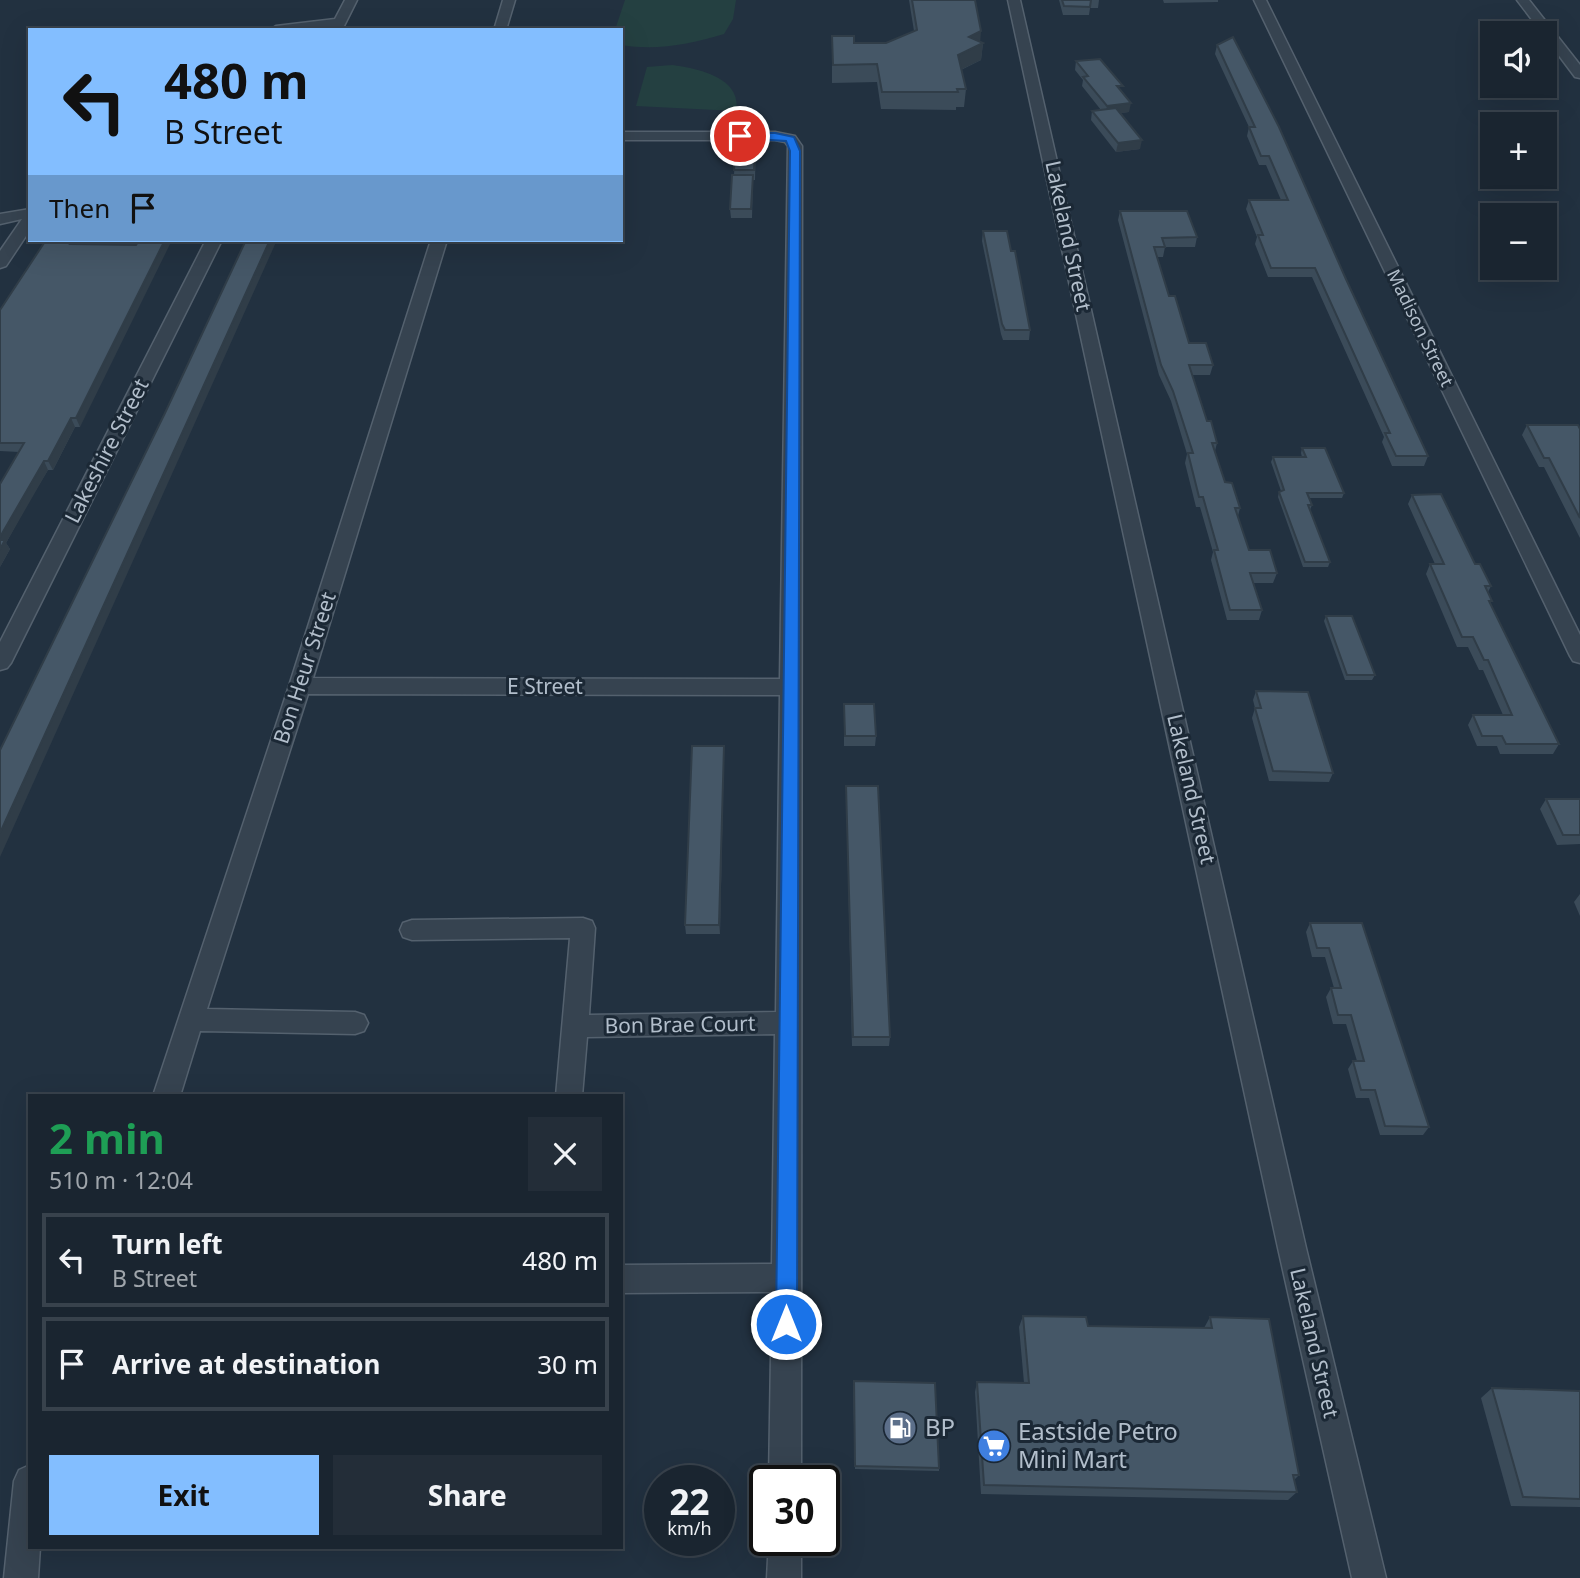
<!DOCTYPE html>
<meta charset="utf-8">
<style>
body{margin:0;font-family:"Noto Sans",sans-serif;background:#232d38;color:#f1f3f6;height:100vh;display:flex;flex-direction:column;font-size:26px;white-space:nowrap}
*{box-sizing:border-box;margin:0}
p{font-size:23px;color:#9fa5ab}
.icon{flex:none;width:38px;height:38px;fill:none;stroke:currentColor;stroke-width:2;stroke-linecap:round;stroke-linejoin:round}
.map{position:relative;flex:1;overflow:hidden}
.drawer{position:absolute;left:28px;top:1094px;width:595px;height:455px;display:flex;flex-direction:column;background:#1a2530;border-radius:0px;box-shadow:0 7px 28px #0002,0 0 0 2px #38424c}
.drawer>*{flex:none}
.hud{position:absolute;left:28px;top:28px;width:595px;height:214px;border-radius:0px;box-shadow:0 7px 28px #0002,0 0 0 2px #38424c;background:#83beff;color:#111;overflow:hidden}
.controls{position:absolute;left:1480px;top:21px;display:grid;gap:14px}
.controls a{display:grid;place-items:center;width:77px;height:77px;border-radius:0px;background:#1a2530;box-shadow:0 7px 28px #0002,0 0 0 2px #38424c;font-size:35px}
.speed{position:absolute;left:644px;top:1465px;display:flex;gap:14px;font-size:35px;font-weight:700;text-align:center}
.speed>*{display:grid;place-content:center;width:91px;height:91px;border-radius:50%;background:#1a2530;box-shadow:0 7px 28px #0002,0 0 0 2px #38424c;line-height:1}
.speed small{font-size:18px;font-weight:400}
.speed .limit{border:4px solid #111;border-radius:10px;background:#fff;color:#111}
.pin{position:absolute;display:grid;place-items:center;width:60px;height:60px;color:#fff;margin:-30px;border:4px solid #fff;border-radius:50%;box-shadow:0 2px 7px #0007}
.me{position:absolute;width:77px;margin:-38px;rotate:0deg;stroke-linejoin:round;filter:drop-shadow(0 0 5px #0008)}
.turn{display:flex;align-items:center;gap:24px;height:147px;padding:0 21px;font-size:32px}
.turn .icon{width:91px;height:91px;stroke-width:2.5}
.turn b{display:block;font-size:49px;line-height:60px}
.then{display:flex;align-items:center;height:66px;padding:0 21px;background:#0003;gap:14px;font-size:26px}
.round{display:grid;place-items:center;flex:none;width:74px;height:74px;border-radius:0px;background:#232d38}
.overview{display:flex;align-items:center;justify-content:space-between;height:119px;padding:0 21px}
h1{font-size:42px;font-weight:700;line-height:52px;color:#1e9e55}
.button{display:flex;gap:14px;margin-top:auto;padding:14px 21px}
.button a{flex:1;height:80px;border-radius:0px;background:#83beff;color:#111;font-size:28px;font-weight:700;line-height:80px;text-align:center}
.button a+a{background:#232d38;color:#f1f3f6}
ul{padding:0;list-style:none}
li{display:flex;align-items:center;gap:21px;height:94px;margin:0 14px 10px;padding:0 7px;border:4px solid #38424c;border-radius:0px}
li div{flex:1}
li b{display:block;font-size:26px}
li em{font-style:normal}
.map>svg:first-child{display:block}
.green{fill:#244041}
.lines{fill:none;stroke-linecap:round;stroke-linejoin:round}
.minor-casing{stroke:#54616e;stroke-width:3}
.minor{fill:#364350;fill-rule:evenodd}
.wall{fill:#3b4b59}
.shaded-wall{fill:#303d48}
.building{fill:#455767;stroke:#303d48;stroke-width:2}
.route{fill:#1a73e8;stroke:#114b97;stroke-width:2}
.labels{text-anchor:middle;stroke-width:6;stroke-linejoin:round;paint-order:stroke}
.far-street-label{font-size:18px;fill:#b2becb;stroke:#1b2835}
.street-label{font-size:21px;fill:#b2becb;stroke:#1b2835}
.near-poi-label{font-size:24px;fill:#b2becb;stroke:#1b2835;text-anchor:start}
</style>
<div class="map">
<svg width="1580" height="1578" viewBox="0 0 1580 1578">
<rect width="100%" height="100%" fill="#223140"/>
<g class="green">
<path d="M625 0H736L733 19 724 34C690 44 657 51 621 45V30H615Z"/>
<path d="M672 65C696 68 742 77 736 111L636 106 647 67Z"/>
</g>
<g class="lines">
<defs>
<g id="minor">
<polygon points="345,0 357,0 342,30 330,30 331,27 270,30 276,26 335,19"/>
<polygon points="503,0 515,0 506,30 494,30"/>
<polygon points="1008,0 1020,0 1306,1248 1386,1578 1352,1578 1278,1248"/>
<polygon points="1254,0 1266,0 1580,635 1580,663 1573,661 1570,656"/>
<polygon points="1517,0 1529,0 1580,65 1580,78 1575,77 1545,37 1545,33 1542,33"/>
<polygon points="621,132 775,132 795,136 802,146 801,1480 769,1480 772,1292 621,1293 621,1265 772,1264 775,1034 587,1037 582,1096 556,1096 570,938 412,940 403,937 400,930 403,923 412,920 583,918 592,921 595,928 589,1015 776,1012 780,695 308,694 207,1009 355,1012 364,1015 368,1023 364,1031 355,1034 200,1031 180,1096 153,1096 289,686 431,240 447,240 313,678 780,679 788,146 785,142 775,140 621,140"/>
<polygon points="30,209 30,230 6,266 0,268 0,251 22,219 0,224 0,214"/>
<polygon points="206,240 222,240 11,663 7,668 0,670 0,642"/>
<polygon points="30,1465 30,1547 40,1547 38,1578 4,1578 14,1481 19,1470"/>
<polygon points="769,1540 801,1540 801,1578 767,1578"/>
</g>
</defs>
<use href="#minor" class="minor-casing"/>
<use href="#minor" class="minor"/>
</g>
<g class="wall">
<polygon points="909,0 975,0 980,42 983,43 981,60 961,70 966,89 964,107 956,107 956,110 881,109 877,82 832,83 832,36 854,43 886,43 914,31"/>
<polygon points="1059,0 1099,0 1098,8 1090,8 1089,15 1063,15"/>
<polygon points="1163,0 1218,0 1218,2 1164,3"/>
<polygon points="1217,45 1345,277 1428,456 1424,466 1392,466 1382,442 1384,437 1312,277 1268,277 1255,244 1257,237 1246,209 1249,200 1281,200 1266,165 1259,165 1247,136 1249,127 1215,54"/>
<polygon points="1076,61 1122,92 1129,112 1120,113 1140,149 1116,152 1091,120 1092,111 1101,110 1082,86 1083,80 1075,70"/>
<polygon points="736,138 756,138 755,180 753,180 752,218 731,218 730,209 734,175"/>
<polygon points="1120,211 1197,237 1195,247 1165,247 1163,257 1157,257 1169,296 1189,343 1213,365 1210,375 1192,375 1207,421 1217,443 1215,451 1225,482 1240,508 1238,516 1249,550 1277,573 1273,583 1253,583 1262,610 1259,620 1227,620 1211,560 1213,552 1200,507 1196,507 1185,463 1187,454 1171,401 1159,375 1118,220"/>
<polygon points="983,231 1011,251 1030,330 1029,340 1003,340 1001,334 982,241"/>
<polygon points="81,240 78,244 80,427 75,427 53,470 48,470 28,503 6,543 10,549 0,567 19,452 0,451 0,310"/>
<polygon points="1527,425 1580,429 1580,538 1544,467 1539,467 1522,435"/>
<polygon points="1302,448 1344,493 1342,498 1309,498 1312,505 1310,510 1330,562 1328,567 1303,567 1278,497 1279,492 1281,491 1271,462 1273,457 1302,457 1301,453"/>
<polygon points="1412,495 1475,564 1491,586 1488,592 1492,601 1490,603 1559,744 1553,754 1500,754 1497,746 1477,746 1468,725 1473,715 1503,715 1483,670 1479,670 1468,647 1457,647 1426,574 1430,564 1435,564 1408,504"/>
<polygon points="1326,616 1375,675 1372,680 1345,680 1324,621"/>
<polygon points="1256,691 1333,773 1329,782 1269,781 1252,718 1255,708 1253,700"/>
<polygon points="844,704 876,736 875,746 844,746"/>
<polygon points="724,746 720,934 686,934 685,925"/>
<polygon points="846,786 890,1037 889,1046 852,1046"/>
<polygon points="1546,799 1580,799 1580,844 1557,845 1540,809"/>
<polygon points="1580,894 1580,916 1574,902"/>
<polygon points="1310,923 1362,923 1429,1127 1423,1135 1380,1135 1369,1098 1356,1098 1348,1069 1353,1061 1357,1061 1346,1024 1333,1024 1326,997 1331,988 1334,988 1325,957 1312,957 1306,932"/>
<polygon points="1023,1316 1088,1326 1204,1328 1210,1317 1299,1475 1294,1480 1297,1492 1288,1500 981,1494 975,1392 977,1382 1024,1383 1019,1327"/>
<polygon points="853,1385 939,1468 939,1471 855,1469"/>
<polygon points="1492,1388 1580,1391 1580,1507 1511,1506 1481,1398"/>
</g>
<g class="shaded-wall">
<polygon points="981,31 980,44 983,43 981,60 956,72 958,55 969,37"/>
<polygon points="1131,103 1129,112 1105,115 1107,106"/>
<polygon points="1142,140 1140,149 1116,152 1118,143"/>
<polygon points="72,240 81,240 73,252 70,244"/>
<polygon points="165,240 172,240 80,427 76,418"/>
<polygon points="270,240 277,240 0,857 0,833"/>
<polygon points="71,418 75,427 53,470 48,461"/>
<polygon points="44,461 48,470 6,543 10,549 0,567 0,537"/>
<polygon points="724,746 724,756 720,934 719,925"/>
</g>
<g class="building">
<polygon points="912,0 975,0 981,31 969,37 983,43 958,55 966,89 957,89 958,92 882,92 877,64 833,65 832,36 854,36 854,43 886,43 917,30"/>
<polygon points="1062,0 1091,0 1090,7 1064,6"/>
<polygon points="1233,37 1279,127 1345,277 1428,456 1396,456 1385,433 1390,433 1315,268 1271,268 1258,235 1263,235 1249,200 1288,200 1269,156 1261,156 1249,127 1255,127 1217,45"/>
<polygon points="1100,59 1123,86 1117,86 1131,103 1107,106 1083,77 1088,76 1076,61"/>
<polygon points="1116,108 1142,140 1118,143 1092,111"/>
<polygon points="736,138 756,138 754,170 734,170"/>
<polygon points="732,175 753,175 751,209 730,209"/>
<polygon points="1120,211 1187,211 1197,237 1162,238 1165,247 1154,247 1169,296 1175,296 1189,343 1206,343 1213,365 1189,365 1207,421 1211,421 1217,443 1212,443 1225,482 1232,483 1240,508 1235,508 1249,550 1270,550 1277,573 1250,573 1262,610 1230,610 1214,550 1218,550 1203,497 1199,497 1188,453 1193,453 1173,391 1161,365"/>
<polygon points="983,231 1007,231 1011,251 1015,251 1030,330 1005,330 1002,324"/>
<polygon points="46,240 72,240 70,244 136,245 139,240 165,240 76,418 71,418 48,461 44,461 0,537 0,484 24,443 0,443 0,310"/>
<polygon points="246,240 270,240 0,833 0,750 165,413"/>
<polygon points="1527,425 1578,425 1580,429 1580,518 1549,458 1544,458"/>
<polygon points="1302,448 1325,448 1344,493 1307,493 1312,505 1308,505 1330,562 1305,562 1279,492 1284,490 1273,457 1306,457"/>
<polygon points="1441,494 1475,564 1480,564 1491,586 1485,586 1492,601 1489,601 1559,744 1506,744 1502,736 1482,736 1473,715 1512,715 1488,660 1484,660 1473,637 1462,637 1430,564 1444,564 1412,495"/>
<polygon points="0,540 5,540 0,549"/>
<polygon points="1326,616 1352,616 1375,675 1347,675"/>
<polygon points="1256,691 1308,692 1333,773 1273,771 1255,708 1261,708"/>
<polygon points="844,704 874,704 876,736 845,736"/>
<polygon points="692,746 724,746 719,925 685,925"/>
<polygon points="846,786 878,786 890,1037 853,1037"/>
<polygon points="1546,799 1580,799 1580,835 1563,835"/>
<polygon points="1310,923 1362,923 1429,1127 1385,1126 1375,1090 1361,1090 1353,1061 1364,1061 1351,1015 1338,1015 1331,988 1341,988 1329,948 1317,948"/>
<polygon points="1023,1316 1086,1317 1088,1326 1212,1328 1210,1317 1269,1319 1299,1475 1293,1475 1297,1492 984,1485 977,1382 1029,1383"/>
<polygon points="854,1381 935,1383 939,1468 855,1466"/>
<polygon points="1492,1388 1580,1391 1580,1499 1523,1497"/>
</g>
<polygon class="route" points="740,133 775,133 794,137 800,151 797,1324 793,1331 786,1334 779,1331 776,1324 790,151 786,141 737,138 735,136"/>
<defs>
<symbol id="fuel-disc" viewBox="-11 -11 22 22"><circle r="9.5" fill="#5c6f8a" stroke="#1b2835"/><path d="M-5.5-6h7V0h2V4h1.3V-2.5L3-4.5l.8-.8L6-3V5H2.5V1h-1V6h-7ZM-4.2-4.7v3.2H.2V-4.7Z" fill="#fff"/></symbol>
<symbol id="supermarket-disc" viewBox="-11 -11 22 22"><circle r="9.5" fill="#3f7fe0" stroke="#1b2835"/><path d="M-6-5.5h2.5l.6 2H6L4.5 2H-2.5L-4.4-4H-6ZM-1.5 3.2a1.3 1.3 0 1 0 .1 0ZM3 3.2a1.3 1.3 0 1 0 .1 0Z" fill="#fff"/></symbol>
</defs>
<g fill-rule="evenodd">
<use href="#fuel-disc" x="881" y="1409" width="38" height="38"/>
<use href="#supermarket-disc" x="975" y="1427" width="38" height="38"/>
</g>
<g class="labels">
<g class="far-street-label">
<text transform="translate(1420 328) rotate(64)" y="6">Madison Street</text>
</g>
<g class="street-label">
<text transform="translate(1068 236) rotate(78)" y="7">Lakeland Street</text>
<text transform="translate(107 451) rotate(-63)" y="7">Lakeshire Street</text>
<text transform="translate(305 668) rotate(-72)" y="7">Bon Heur Street</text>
<text x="545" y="694">E Street</text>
<text transform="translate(1191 789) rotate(77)" y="7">Lakeland Street</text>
<text transform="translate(680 1025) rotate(-1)" y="7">Bon Brae Court</text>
<text transform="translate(1314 1343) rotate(77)" y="7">Lakeland Street</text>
</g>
<g class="near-poi-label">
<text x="925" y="1436">BP</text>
<text x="1018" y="1440">Eastside Petro<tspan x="1018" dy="28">Mini Mart</tspan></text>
</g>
</g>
</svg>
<div class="controls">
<a><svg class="icon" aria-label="sound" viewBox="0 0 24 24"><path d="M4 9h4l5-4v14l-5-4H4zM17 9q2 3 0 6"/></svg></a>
<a>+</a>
<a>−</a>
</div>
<div class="speed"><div>22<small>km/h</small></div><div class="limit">30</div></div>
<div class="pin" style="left:740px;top:136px;background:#d93025"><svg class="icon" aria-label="arrive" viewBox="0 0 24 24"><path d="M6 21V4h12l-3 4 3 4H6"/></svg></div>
<svg class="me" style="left:786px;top:1324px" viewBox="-20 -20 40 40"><circle r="17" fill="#1a73e8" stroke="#fff" stroke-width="3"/><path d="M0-11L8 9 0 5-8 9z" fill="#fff"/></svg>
<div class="hud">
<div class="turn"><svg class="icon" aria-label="left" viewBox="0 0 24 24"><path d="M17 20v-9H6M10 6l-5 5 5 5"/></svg><div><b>480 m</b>B Street</div></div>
<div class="then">Then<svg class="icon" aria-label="arrive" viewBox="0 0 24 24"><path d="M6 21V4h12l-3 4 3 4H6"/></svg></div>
</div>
<section class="drawer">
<div class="overview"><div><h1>2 min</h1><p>510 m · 12:04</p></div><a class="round"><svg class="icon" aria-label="close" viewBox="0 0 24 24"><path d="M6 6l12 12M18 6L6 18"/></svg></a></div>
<ul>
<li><svg class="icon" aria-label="left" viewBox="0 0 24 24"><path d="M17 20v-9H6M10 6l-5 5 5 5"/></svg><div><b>Turn left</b><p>B Street</p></div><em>480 m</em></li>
<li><svg class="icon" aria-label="arrive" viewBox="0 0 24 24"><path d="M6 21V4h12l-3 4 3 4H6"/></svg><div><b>Arrive at destination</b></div><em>30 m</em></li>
</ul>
<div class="button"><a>Exit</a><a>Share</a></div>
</section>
</div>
